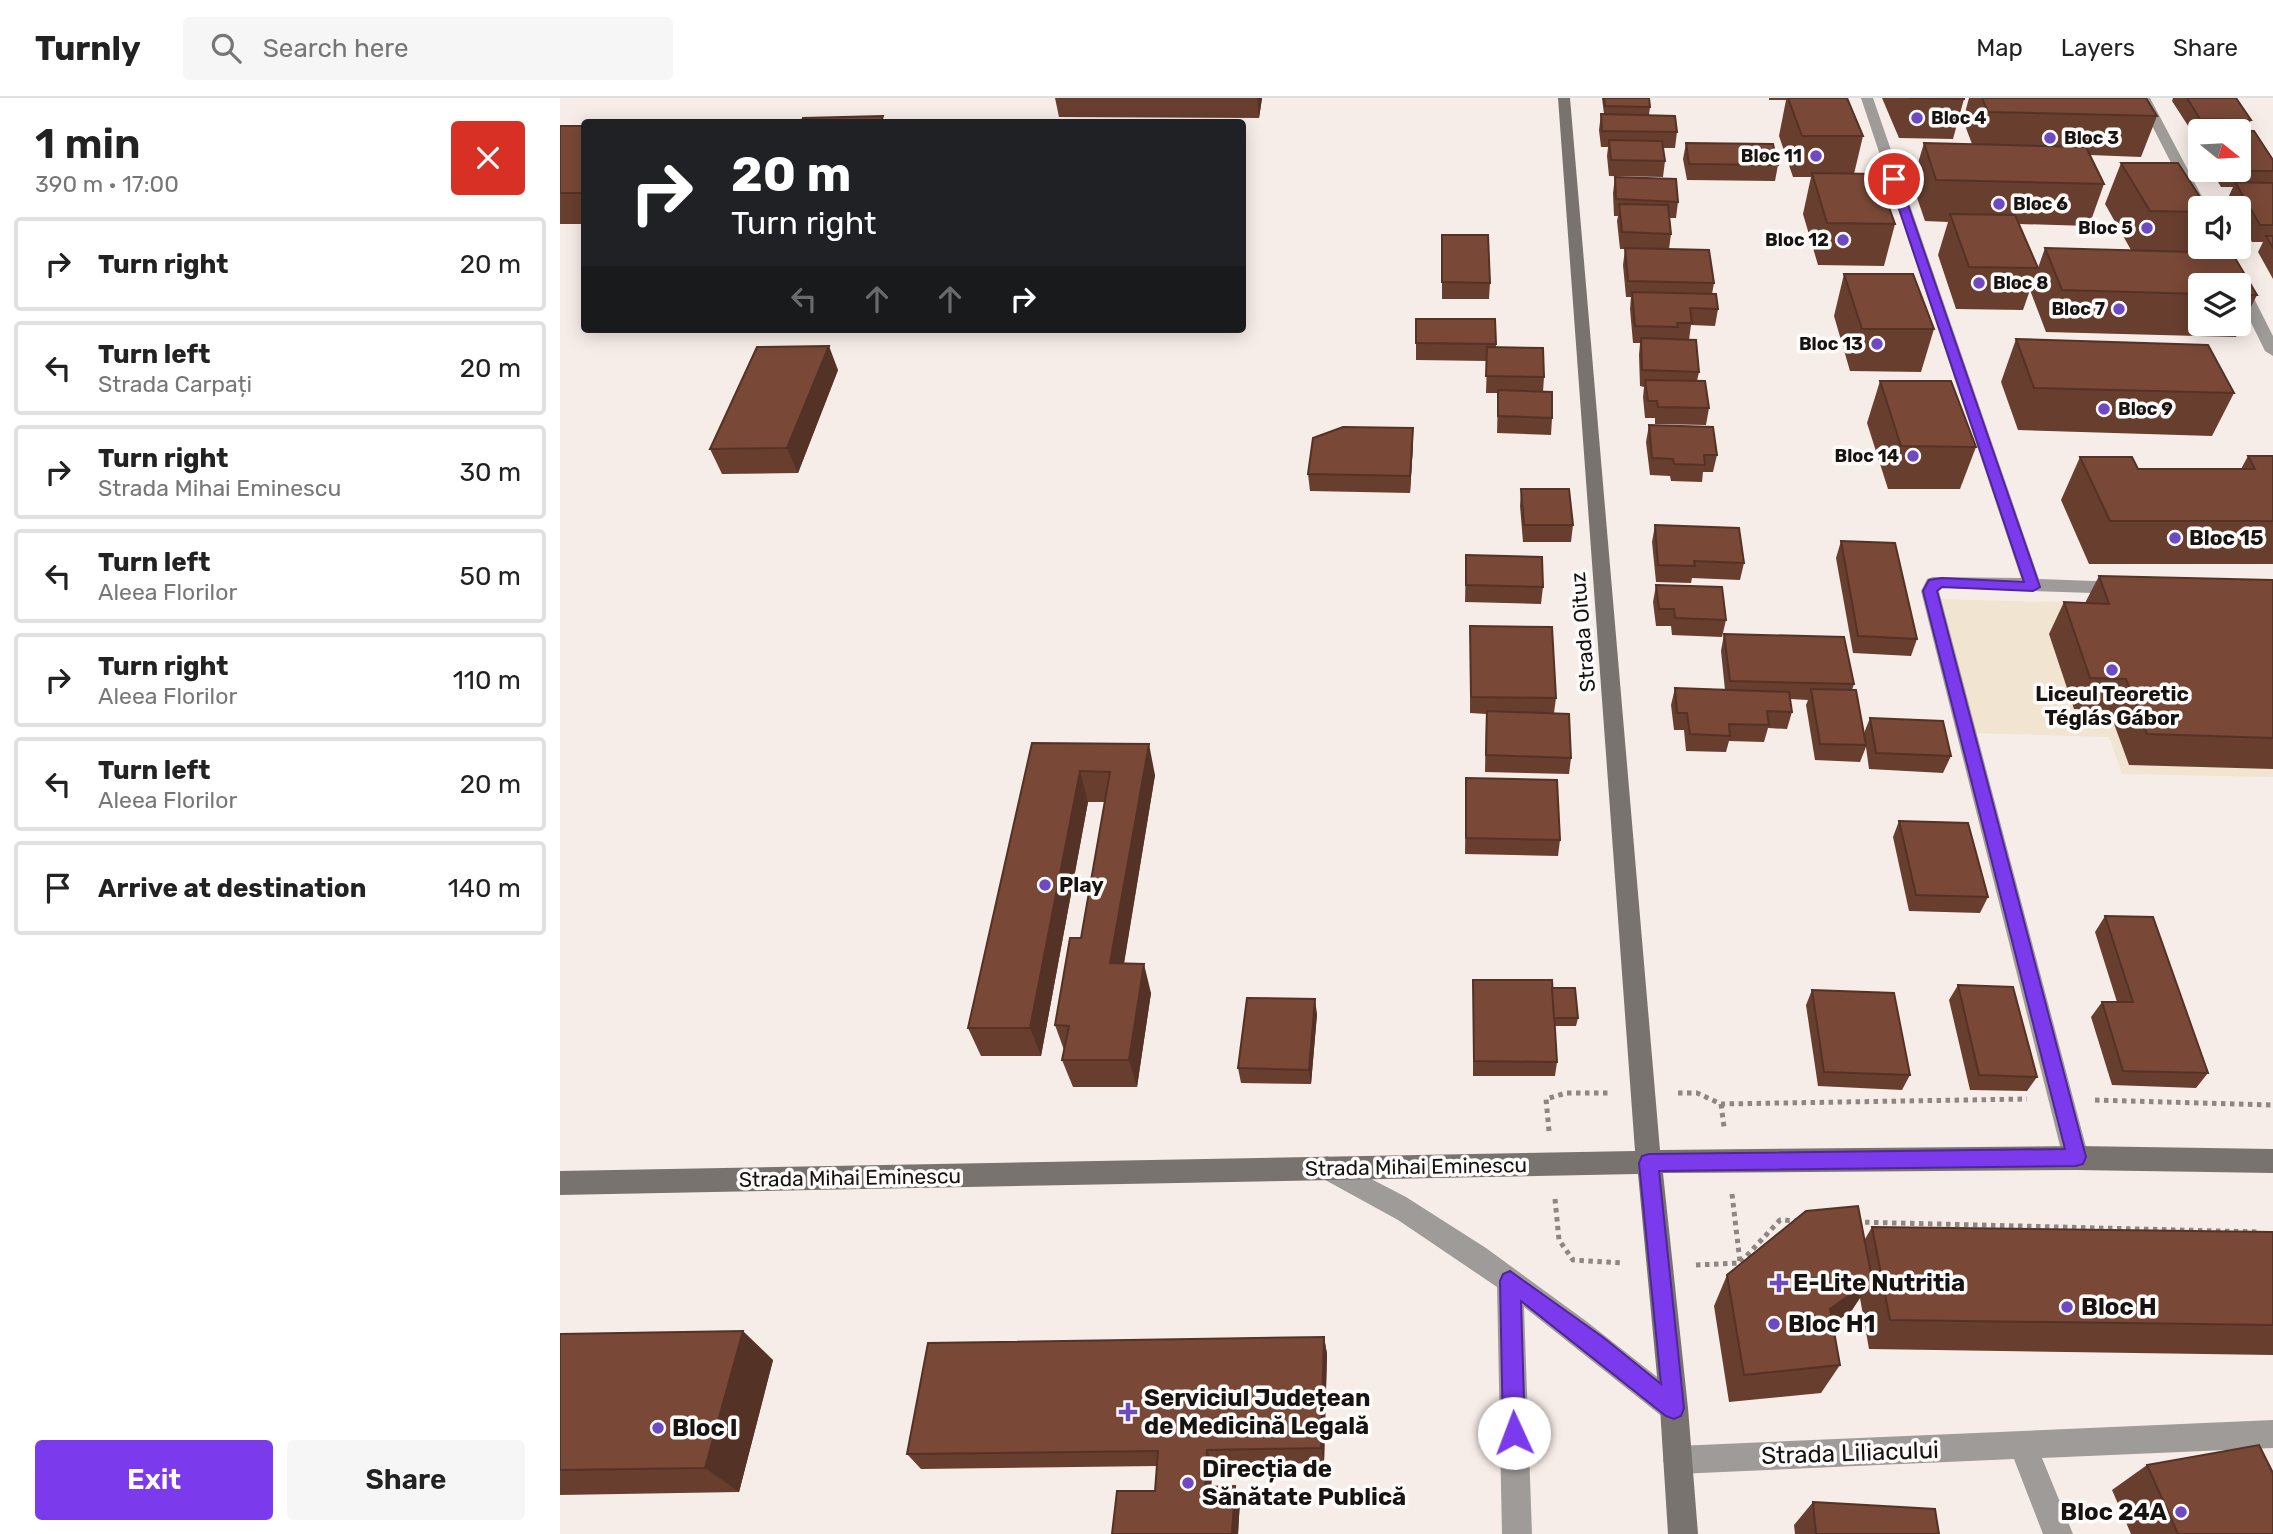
<!DOCTYPE html>
<meta charset="utf-8">
<style>
body{margin:0;font-family:Rubik,sans-serif;background:#f6f6f6;color:#222;height:100vh;display:flex;flex-direction:column;font-size:26px;white-space:nowrap}
*{box-sizing:border-box;margin:0}
p{font-size:23px;color:#767676}
.icon{flex:none;width:38px;height:38px;fill:none;stroke:currentColor;stroke-width:2;stroke-linecap:round;stroke-linejoin:round}
.map{position:relative;flex:1;overflow:hidden}
.details{display:flex;flex-direction:column;background:#fff;width:560px}
.details>*{flex:none}
.top-card{position:absolute;left:21px;top:21px;width:665px;height:214px;border-radius:7px;box-shadow:0 4px 18px #0003;background:#202124;color:#fff;overflow:hidden}
.needle{width:46px;rotate:108deg}
.tools{position:absolute;left:1628px;top:21px;display:grid;gap:14px}
.tools a{display:grid;place-items:center;width:63px;height:63px;border-radius:7px;background:#fff;box-shadow:0 4px 18px #0003;font-size:35px}
.pin{position:absolute;display:grid;place-items:center;width:60px;height:60px;color:#fff;margin:-30px;border:4px solid #fff;border-radius:50%;box-shadow:0 2px 7px #0007}
.me{position:absolute;width:77px;margin:-38px;rotate:358deg;stroke-linejoin:round;filter:drop-shadow(0 0 5px #0008)}
.turn{display:flex;align-items:center;gap:24px;height:147px;padding:0 35px;font-size:32px}
.turn .icon{width:91px;height:91px;stroke-width:2.5}
.turn b{display:block;font-size:49px;line-height:60px}
.lanes{display:flex;align-items:center;height:66px;padding:0 35px;background:#0003;justify-content:center;gap:35px;direction:ltr}
.lanes .off{opacity:.35}
.round{display:grid;place-items:center;flex:none;width:74px;height:74px;border-radius:7px;background:#f6f6f6}
.overview{display:flex;align-items:center;justify-content:space-between;height:119px;padding:0 35px}
h1{font-size:42px;font-weight:600;line-height:52px}
.cta{display:flex;gap:14px;margin-top:auto;padding:14px 35px}
.cta a{flex:1;height:80px;border-radius:7px;background:#7c3aed;color:#fff;font-size:28px;font-weight:600;line-height:80px;text-align:center}
.cta a+a{background:#f6f6f6;color:#222}
ul{padding:0;list-style:none}
li{display:flex;align-items:center;gap:21px;height:94px;margin:0 14px 10px;padding:0 21px;border:4px solid #e0e0e0;border-radius:7px}
li div{flex:1}
li b{display:block;font-size:26px}
li em{font-style:normal}
header{display:flex;align-items:center;gap:42px;box-sizing:border-box;height:98px;padding:0 35px;background:#fff;border-bottom:2px solid #e0e0e0}
header strong{font-size:33px}
nav{display:flex;gap:38px;margin-inline-start:auto;font-size:24px}
.search{width:490px;height:63px;background:#f6f6f6;display:flex;align-items:center;gap:18px;box-sizing:border-box;padding:0 24px;border-radius:7px;color:#767676;font-size:26px}
main{display:flex;flex:1;min-height:0}
.map>svg:first-child{display:block}
.education{fill:#f1e4d0}
.lines{fill:none;stroke-linecap:round;stroke-linejoin:round}
.path{stroke:#8d8683;stroke-width:5;stroke-dasharray:4.5 4.5;stroke-linecap:butt}
.lane{fill:#9f9b99;fill-rule:evenodd}
.street{fill:#9f9b99;fill-rule:evenodd}
.secondary{fill:#797370;fill-rule:evenodd}
.wall{fill:#683e2f;fill-rule:evenodd}
.shaded-wall{fill:#553226}
.building{fill:#794837;stroke:#553226;stroke-width:2}
.route{fill:#7c3aed;stroke:#51269a;stroke-width:2}
.poi-dot{fill:#6e4ac2;stroke:#fefcfb;stroke-width:2.5}
.labels{text-anchor:middle;stroke-width:7;stroke-linejoin:round;paint-order:stroke}
.far-poi-label{font-size:18px;font-weight:bold;fill:#161311;stroke:#fefcfb;text-anchor:end}
.poi-label{font-size:21px;font-weight:bold;fill:#161311;stroke:#fefcfb;text-anchor:start}
.street-label{font-size:21px;fill:#161311;stroke:#fefcfb}
.near-poi-label{font-size:24px;font-weight:bold;fill:#161311;stroke:#fefcfb;text-anchor:start}
.near-street-label{font-size:24px;fill:#161311;stroke:#fefcfb}
</style>
<header>
<strong>Turnly</strong>
<div class="search"><svg class="icon" aria-label="search" viewBox="0 0 24 24"><circle cx="10" cy="10" r="6"/><path d="M15 15l6 6"/></svg>Search here</div>
<nav><a>Map</a><a>Layers</a><a>Share</a></nav>
</header>
<main>
<section class="details">
<div class="overview"><div><h1>1 min</h1><p>390 m · 17:00</p></div><a class="round" style="background:#d93025;color:#fff"><svg class="icon" aria-label="close" viewBox="0 0 24 24"><path d="M6 6l12 12M18 6L6 18"/></svg></a></div>
<ul>
<li><svg class="icon" aria-label="right" viewBox="0 0 24 24"><path d="M7 20v-9h11M14 6l5 5-5 5"/></svg><div><b>Turn right</b></div><em>20 m</em></li>
<li><svg class="icon" aria-label="left" viewBox="0 0 24 24"><path d="M17 20v-9H6M10 6l-5 5 5 5"/></svg><div><b>Turn left</b><p>Strada Carpați</p></div><em>20 m</em></li>
<li><svg class="icon" aria-label="right" viewBox="0 0 24 24"><path d="M7 20v-9h11M14 6l5 5-5 5"/></svg><div><b>Turn right</b><p>Strada Mihai Eminescu</p></div><em>30 m</em></li>
<li><svg class="icon" aria-label="left" viewBox="0 0 24 24"><path d="M17 20v-9H6M10 6l-5 5 5 5"/></svg><div><b>Turn left</b><p>Aleea Florilor</p></div><em>50 m</em></li>
<li><svg class="icon" aria-label="right" viewBox="0 0 24 24"><path d="M7 20v-9h11M14 6l5 5-5 5"/></svg><div><b>Turn right</b><p>Aleea Florilor</p></div><em>110 m</em></li>
<li><svg class="icon" aria-label="left" viewBox="0 0 24 24"><path d="M17 20v-9H6M10 6l-5 5 5 5"/></svg><div><b>Turn left</b><p>Aleea Florilor</p></div><em>20 m</em></li>
<li><svg class="icon" aria-label="arrive" viewBox="0 0 24 24"><path d="M6 21V4h12l-3 4 3 4H6"/></svg><div><b>Arrive at destination</b></div><em>140 m</em></li>
</ul>
<div class="cta"><a>Exit</a><a>Share</a></div>
</section>
<div class="map">
<svg width="1713" height="1436" viewBox="0 0 1713 1436">
<rect width="100%" height="100%" fill="#f7ede8"/>
<polygon class="education" points="1372,501 1713,509 1713,679 1562,676 1549,639 1409,635"/>
<g class="lines">
<g class="path">
<polyline points="1118,995 1137,995 1161,1006 1467,1001"/>
<polyline points="1535,1002 1713,1007"/>
<polyline points="1161,1006 1164,1029"/>
<polyline points="989,1033 986,1001 1006,995 1050,995"/>
<polyline points="1172,1096 1180,1164"/>
<polyline points="995,1101 999,1142 1013,1162 1064,1165"/>
<polyline points="1296,1124 1700,1134"/>
<polyline points="1136,1167 1180,1165 1220,1122 1238,1123"/>
</g>
<polygon class="lane" points="767,1058 846,1099 926,1150 1026,1223 1124,1300 1128,1310 1124,1320 1114,1324 1104,1320 964,1209 972,1436 942,1436 937,1189 838,1122 758,1078 754,1070 758,1062"/>
<g class="street">
<polygon points="1301,0 1313,0 1479,481 1562,484 1568,486 1571,490 1568,494 1562,496 1382,490 1379,493 1529,1060 1525,1068 1516,1072 1507,1068 1503,1060 1361,493 1367,481 1373,479 1461,480"/>
<polygon points="1578,0 1590,0 1648,110 1640,110 1640,114 1634,110"/>
<polygon points="1654,149 1668,149 1713,238 1713,258 1705,253 1678,198 1678,187 1673,187"/>
<polygon points="1713,1322 1713,1350 1482,1360 1513,1436 1483,1436 1454,1361 1117,1376 1107,1372 1103,1362 1107,1352 1117,1348"/>
</g>
<polygon class="secondary" points="998,0 1010,0 1100,1052 1516,1048 1713,1051 1713,1075 1516,1072 1103,1075 1128,1310 1138,1436 1108,1436 1100,1310 1078,1076 0,1097 0,1073 1075,1053"/>
</g>
<g class="wall">
<polygon points="495,0 702,0 699,20 499,19"/>
<polygon points="1042,0 1089,0 1090,9 1089,17 1117,34 1115,50 1103,50 1105,63 1103,79 1049,78 1047,58 1048,49 1041,49 1039,32 1041,16 1044,16"/>
<polygon points="1209,0 1287,0 1303,38 1294,76 1335,126 1324,168 1258,167 1243,116 1251,79 1233,79 1219,38 1226,2 1209,2"/>
<polygon points="1322,0 1404,0 1404,1 1393,41 1339,40"/>
<path d="M1409 0H1586L1597 18 1581 59 1530 57 1544 86 1529 128 1459 126 1478 170 1485 150 1571 152 1545 106 1561 65 1640 110V135L1631 154 1697 197 1676 239 1486 234 1470 192 1463 212 1396 211 1378 157 1388 124 1365 123 1352 85 1364 45 1412 46 1403 22ZM1640 187H1678V226H1640Z"/>
<polygon points="1613,0 1676,0 1691,22 1686,33 1713,62 1713,181 1698,154 1703,144 1692,144 1678,119 1678,110 1674,110 1668,100 1673,89 1661,89 1651,72 1678,72 1678,33 1640,33 1640,37 1634,37 1612,3"/>
<rect x="0" y="28" width="24" height="98"/>
<polygon points="1640,41 1640,52 1637,48"/>
<polygon points="1126,45 1218,67 1215,83 1127,82 1123,61"/>
<polygon points="1055,79 1118,104 1116,120 1109,120 1111,136 1109,151 1154,185 1152,196 1158,211 1155,228 1131,227 1129,242 1139,274 1137,283 1149,310 1146,327 1095,326 1095,320 1085,320 1083,299 1084,289 1080,288 1079,257 1080,245 1073,245 1070,211 1071,199 1066,199 1063,167 1065,151 1060,151 1057,123 1058,118 1054,118 1053,95"/>
<polygon points="882,137 930,185 929,201 882,201"/>
<polygon points="1284,176 1374,231 1361,274 1290,273 1274,218"/>
<polygon points="856,221 935,221 936,249 984,279 983,294 992,320 991,337 937,335 938,295 926,295 927,263 856,262"/>
<polygon points="1456,241 1674,295 1652,338 1458,332 1441,284"/>
<polygon points="278,272 238,375 162,376 150,351"/>
<polygon points="1320,283 1416,349 1400,391 1328,391 1307,325"/>
<polygon points="1089,327 1157,357 1153,374 1143,374 1142,384 1111,383 1110,378 1090,377 1086,344"/>
<polygon points="853,347 850,395 750,393 748,376"/>
<polygon points="1688,358 1713,358 1713,466 1529,466 1501,402 1520,359 1578,371 1681,371"/>
<polygon points="961,391 1013,427 1011,444 963,444 960,408"/>
<polygon points="1095,427 1184,465 1180,482 1132,480 1131,485 1096,484 1092,444"/>
<polygon points="1281,443 1357,541 1351,558 1293,555 1276,460"/>
<polygon points="906,457 983,489 981,506 905,504"/>
<polygon points="1539,478 1713,482 1713,671 1569,667 1549,612 1514,611 1489,536 1504,504 1525,505"/>
<polygon points="1096,487 1166,522 1162,539 1112,537 1111,528 1096,528 1093,504"/>
<polygon points="910,528 996,600 994,615 1011,660 1009,676 925,674 926,616 910,615"/>
<polygon points="1164,536 1294,586 1292,592 1304,635 1310,620 1391,658 1383,675 1309,671 1306,649 1300,664 1255,662 1246,607 1248,602 1230,601 1232,614 1227,631 1208,630 1204,644 1169,643 1166,654 1126,653 1124,632 1114,632 1111,607 1115,590 1165,592 1161,553"/>
<polygon points="472,645 595,677 564,866 591,895 577,989 513,989 502,962 504,952 495,927 521,840 545,704 528,704 481,958 421,958 408,930"/>
<polygon points="906,680 1000,742 998,758 905,756"/>
<polygon points="1339,723 1428,799 1420,815 1349,813 1333,739"/>
<polygon points="1545,818 1648,975 1636,990 1552,987 1531,919 1542,904 1557,904 1535,834"/>
<polygon points="913,882 992,890 1018,920 1016,928 995,928 997,964 995,978 913,978"/>
<polygon points="1398,887 1477,979 1467,993 1410,992 1389,902"/>
<polygon points="1252,892 1350,977 1342,992 1258,988 1246,907"/>
<polygon points="757,916 751,986 681,985 678,970"/>
<polygon points="1312,1129 1713,1134 1713,1257 1309,1251 1300,1200 1292,1212 1273,1226 1280,1267 1261,1295 1169,1304 1154,1208 1167,1177 1305,1141"/>
<polygon points="0,1236 213,1262 179,1394 0,1397"/>
<polygon points="764,1239 767,1256 764,1365 653,1367 651,1388 675,1388 680,1402 678,1436 552,1436 595,1393 597,1368 361,1371 347,1356"/>
<polygon points="1587,1367 1713,1436 1571,1436 1552,1392"/>
<polygon points="1253,1404 1379,1436 1235,1436 1234,1427"/>
</g>
<g class="shaded-wall">
<polygon points="697,0 702,0 699,20"/>
<polygon points="269,248 278,272 238,375 227,350"/>
<polygon points="853,330 853,347 850,395 850,378"/>
<polygon points="589,646 595,677 559,894 550,865"/>
<polygon points="520,673 528,704 481,958 470,930"/>
<polygon points="584,866 591,895 577,989 569,962"/>
<polygon points="755,901 757,916 751,986 749,972"/>
<polygon points="1312,1181 1292,1212 1252,1241 1270,1211"/>
<polygon points="183,1233 213,1262 179,1394 145,1370"/>
<polygon points="764,1239 767,1256 764,1365 761,1350"/>
<polygon points="647,1352 653,1367 650,1402 645,1389"/>
<polygon points="675,1388 680,1402 678,1436 672,1436"/>
</g>
<g class="building">
<polygon points="1044,0 1089,0 1090,9 1045,8"/>
<polygon points="1228,0 1287,0 1303,38 1242,38"/>
<polygon points="1349,0 1404,0 1404,1"/>
<polygon points="1422,0 1586,0 1597,18 1428,14"/>
<polygon points="1627,0 1676,0 1691,22 1640,21"/>
<polygon points="1041,16 1115,18 1117,34 1042,33"/>
<polygon points="323,18 321,24 241,24 243,20"/>
<rect x="0" y="28" width="24" height="67"/>
<polygon points="1644,32 1694,33 1713,62 1713,73 1669,73 1668,72 1678,72 1678,33 1645,33"/>
<polygon points="1049,42 1102,43 1105,63 1051,62"/>
<polygon points="1126,45 1213,46 1218,67 1129,66"/>
<polygon points="1364,45 1526,49 1544,86 1376,82"/>
<polygon points="1561,65 1618,65 1647,110 1640,110 1640,114 1590,113"/>
<polygon points="1252,75 1317,76 1335,126 1267,125"/>
<polygon points="1055,79 1116,81 1118,104 1056,101"/>
<polygon points="1675,84 1713,85 1713,127 1700,127"/>
<polygon points="1059,106 1108,107 1111,136 1062,134"/>
<polygon points="1390,116 1455,117 1478,170 1409,169"/>
<polygon points="882,137 928,137 930,185 882,184"/>
<polygon points="1706,138 1713,138 1713,150"/>
<polygon points="1065,150 1149,152 1154,185 1068,183"/>
<polygon points="1485,150 1672,155 1697,197 1678,197 1678,187 1640,187 1640,196 1502,192"/>
<polygon points="1284,176 1353,176 1374,231 1302,231"/>
<polygon points="1072,194 1156,196 1158,211 1130,210 1132,225 1117,225 1118,229 1075,228"/>
<polygon points="856,221 935,221 936,246 856,245"/>
<polygon points="1081,240 1136,242 1139,274 1082,272"/>
<polygon points="1456,241 1648,247 1674,295 1474,290"/>
<polygon points="269,248 227,350 150,351 197,249"/>
<polygon points="927,249 983,250 984,279 926,278"/>
<polygon points="1085,282 1145,283 1149,310 1098,309 1097,303 1088,303"/>
<polygon points="1320,283 1391,283 1416,349 1341,348"/>
<polygon points="938,292 992,294 992,320 938,318"/>
<polygon points="1089,327 1153,329 1157,357 1144,357 1145,367 1114,366 1113,361 1092,360"/>
<polygon points="783,329 853,330 850,378 748,376 753,340"/>
<polygon points="1688,358 1713,358 1713,423 1550,423 1520,359 1572,359 1578,371 1695,371"/>
<polygon points="961,391 1009,391 1013,427 964,427"/>
<polygon points="1095,427 1179,430 1184,465 1134,463 1135,468 1098,467"/>
<polygon points="1281,443 1335,445 1357,541 1298,538"/>
<polygon points="906,457 982,459 983,489 906,487"/>
<polygon points="1539,478 1713,482 1713,640 1587,636 1566,581 1530,580 1504,504 1549,506"/>
<polygon points="1096,487 1162,489 1166,522 1115,520 1114,511 1099,511"/>
<polygon points="910,528 992,529 996,600 911,599"/>
<polygon points="1164,536 1284,539 1294,586 1170,583"/>
<polygon points="1115,590 1229,594 1232,614 1207,613 1209,627 1169,626 1170,638 1130,636 1127,615 1117,615"/>
<polygon points="1251,591 1296,592 1306,647 1260,646"/>
<polygon points="927,613 1009,616 1011,660 926,657"/>
<polygon points="1310,620 1383,623 1391,658 1316,655"/>
<polygon points="472,645 589,646 550,865 584,866 569,962 502,962 509,928 495,927 510,840 521,840 550,674 520,673 470,930 408,930"/>
<polygon points="906,680 997,682 1000,742 906,740"/>
<polygon points="1339,723 1408,725 1428,799 1356,797"/>
<polygon points="1545,818 1593,819 1648,975 1563,973 1542,904 1573,904"/>
<polygon points="913,882 992,882 997,964 914,963"/>
<polygon points="1398,887 1453,889 1477,979 1419,977"/>
<polygon points="992,890 1015,890 1018,920 994,920"/>
<polygon points="1252,892 1334,895 1350,977 1264,974"/>
<polygon points="687,900 755,901 749,972 678,970"/>
<polygon points="1298,1108 1312,1181 1270,1211 1280,1267 1184,1277 1167,1177 1246,1113"/>
<polygon points="1312,1129 1713,1134 1713,1227 1330,1222"/>
<polygon points="183,1233 145,1370 0,1372 0,1236"/>
<polygon points="764,1239 761,1350 647,1352 645,1389 675,1388 672,1436 552,1436 557,1393 595,1393 598,1353 347,1356 368,1245"/>
<polygon points="1699,1347 1713,1375 1713,1436 1618,1436 1587,1367"/>
<polygon points="1253,1404 1375,1411 1379,1436 1256,1436"/>
</g>
<polygon class="route" points="1331,79 1339,81 1480,489 1473,493 1382,489 1377,493 1526,1059 1523,1066 1516,1068 1099,1073 1124,1310 1121,1318 1114,1321 1106,1318 961,1203 965,1335 962,1342 954,1346 946,1342 943,1335 940,1183 943,1176 950,1173 1044,1240 1101,1286 1079,1065 1082,1058 1089,1056 1505,1051 1363,493 1369,482 1382,480 1464,484 1329,81"/>
<g class="poi-dot">
<circle cx="1357" cy="20" r="7"/>
<circle cx="1490" cy="40" r="7"/>
<circle cx="1256" cy="58" r="7"/>
<circle cx="1439" cy="106" r="7"/>
<circle cx="1587" cy="130" r="7"/>
<circle cx="1283" cy="142" r="7"/>
<circle cx="1419" cy="185" r="7"/>
<circle cx="1559" cy="211" r="7"/>
<circle cx="1317" cy="246" r="7"/>
<circle cx="1544" cy="311" r="7"/>
<circle cx="1353" cy="358" r="7"/>
<circle cx="1615" cy="440" r="7"/>
<circle cx="1552" cy="572" r="7"/>
<circle cx="485" cy="787" r="7"/>
<path d="M1215.5 1174.5h7v7h7v7h-7v7h-7v-7h-7v-7h7z"/>
<circle cx="1507" cy="1209" r="7"/>
<circle cx="1214" cy="1226" r="7"/>
<path d="M564.5 1303.5h7v7h7v7h-7v7h-7v-7h-7v-7h7z"/>
<circle cx="98" cy="1330" r="7"/>
<circle cx="628" cy="1385" r="7"/>
<circle cx="1621" cy="1414" r="7"/>
</g>
<g class="labels">
<g class="far-poi-label">
<text x="1371" y="26" text-anchor="start">Bloc 4</text>
<text x="1504" y="46" text-anchor="start">Bloc 3</text>
<text x="1242" y="64">Bloc 11</text>
<text x="1453" y="112" text-anchor="start">Bloc 6</text>
<text x="1573" y="136">Bloc 5</text>
<text x="1269" y="148">Bloc 12</text>
<text x="1433" y="191" text-anchor="start">Bloc 8</text>
<text x="1545" y="217">Bloc 7</text>
<text x="1303" y="252">Bloc 13</text>
<text x="1558" y="317" text-anchor="start">Bloc 9</text>
<text x="1339" y="364">Bloc 14</text>
</g>
<g class="poi-label">
<text x="1629" y="447">Bloc 15</text>
<text x="1552" y="603" text-anchor="middle">Liceul Teoretic<tspan x="1552" dy="24">Téglás Gábor</tspan></text>
<text x="499" y="794">Play</text>
</g>
<g class="street-label">
<text transform="translate(1023 534) rotate(-95)" y="7">Strada Oituz</text>
<text transform="translate(856 1069) rotate(-1)" y="7">Strada Mihai Eminescu</text>
<text transform="translate(290 1080) rotate(-1)" y="7">Strada Mihai Eminescu</text>
</g>
<g class="near-poi-label">
<text x="1233" y="1193">E-Lite Nutritia</text>
<text x="1521" y="1217">Bloc H</text>
<text x="1228" y="1234">Bloc H1</text>
<text x="584" y="1308">Serviciul Județean<tspan x="584" dy="28">de Medicină Legală</tspan></text>
<text x="112" y="1338">Bloc I</text>
<text x="642" y="1379">Direcția de<tspan x="642" dy="28">Sănătate Publică</tspan></text>
<text x="1607" y="1422" text-anchor="end">Bloc 24A</text>
</g>
<g class="near-street-label">
<text transform="translate(1290 1355) rotate(-2)" y="8">Strada Liliacului</text>
</g>
</g>
</svg>
<div class="tools">
<a><svg class="needle" viewBox="-14 -14 28 28"><path d="M0-13l5 13h-10z" fill="#e53935"/><path d="M0 13l5-13h-10z" fill="#767676"/></svg></a>
<a><svg class="icon" aria-label="sound" viewBox="0 0 24 24"><path d="M4 9h4l5-4v14l-5-4H4zM17 9q2 3 0 6"/></svg></a>
<a><svg class="icon" aria-label="layers" viewBox="0 0 24 24"><path d="M12 4l9 5-9 5-9-5zM3 14l9 5 9-5"/></svg></a>
</div>
<div class="pin" style="left:1334px;top:81px;background:#d93025"><svg class="icon" aria-label="arrive" viewBox="0 0 24 24"><path d="M6 21V4h12l-3 4 3 4H6"/></svg></div>
<svg class="me" style="left:954px;top:1335px" viewBox="-20 -20 40 40"><circle r="19" fill="#fff"/><path d="M0-13L10 11 0 6-10 11z" fill="#7c3aed"/></svg>
<div class="top-card">
<div class="turn"><svg class="icon" aria-label="right" viewBox="0 0 24 24"><path d="M7 20v-9h11M14 6l5 5-5 5"/></svg><div><b>20 m</b>Turn right</div></div>
<div class="lanes"><svg class="icon off" aria-label="left" viewBox="0 0 24 24"><path d="M17 20v-9H6M10 6l-5 5 5 5"/></svg><svg class="icon off" aria-label="ahead" viewBox="0 0 24 24"><path d="M12 20V5M6 11l6-6 6 6"/></svg><svg class="icon off" aria-label="ahead" viewBox="0 0 24 24"><path d="M12 20V5M6 11l6-6 6 6"/></svg><svg class="icon" aria-label="right" viewBox="0 0 24 24"><path d="M7 20v-9h11M14 6l5 5-5 5"/></svg></div>
</div>
</div>
</main>
